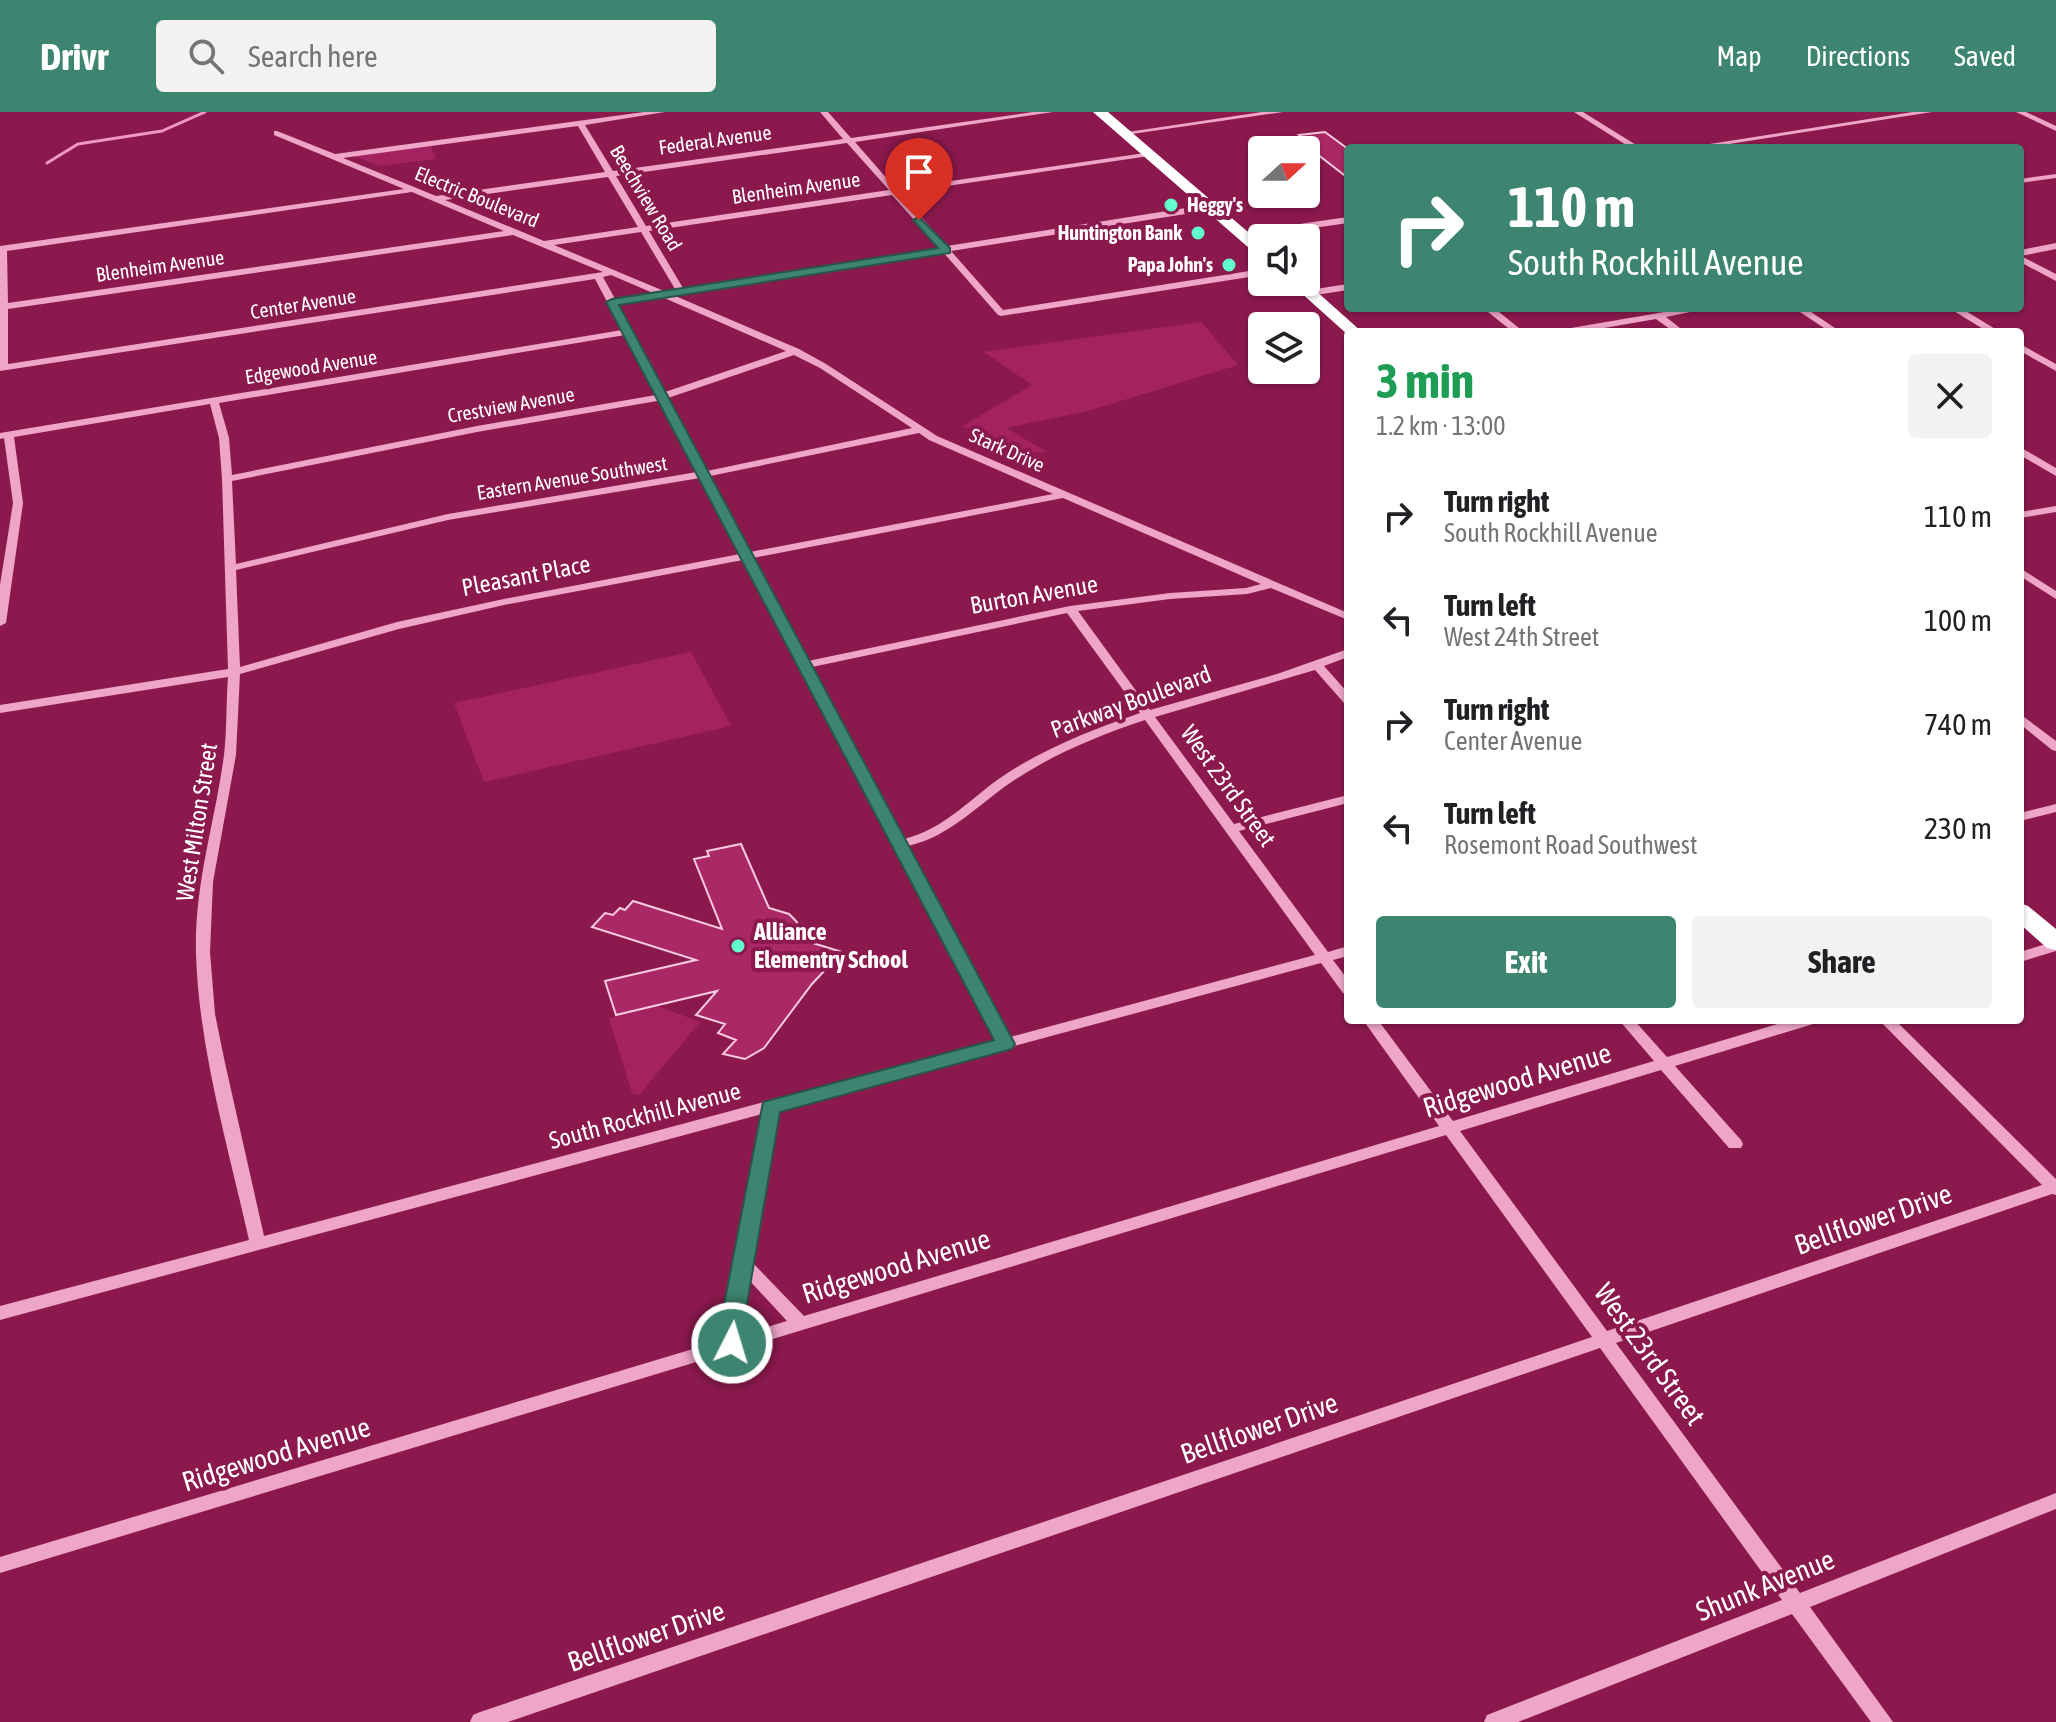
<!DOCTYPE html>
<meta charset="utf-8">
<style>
body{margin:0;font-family:"Asap Condensed",sans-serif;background:#f2f2f2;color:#202124;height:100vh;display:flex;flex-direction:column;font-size:30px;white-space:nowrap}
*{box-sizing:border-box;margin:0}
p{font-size:26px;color:#757577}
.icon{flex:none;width:44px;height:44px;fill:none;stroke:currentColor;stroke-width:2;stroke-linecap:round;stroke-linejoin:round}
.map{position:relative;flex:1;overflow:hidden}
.sheet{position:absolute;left:1344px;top:216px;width:680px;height:696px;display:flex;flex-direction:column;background:#fff;border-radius:8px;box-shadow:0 2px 6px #0004}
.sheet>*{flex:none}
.hud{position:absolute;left:1344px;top:32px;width:680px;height:168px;border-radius:8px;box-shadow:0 2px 6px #0004;background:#3d8570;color:#fff;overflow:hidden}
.needle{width:52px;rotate:69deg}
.controls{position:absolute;left:1248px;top:24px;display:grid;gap:16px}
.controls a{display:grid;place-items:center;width:72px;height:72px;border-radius:8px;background:#fff;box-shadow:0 2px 6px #0004;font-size:40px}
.pin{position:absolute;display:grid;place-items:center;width:68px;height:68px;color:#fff;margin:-82px -34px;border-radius:50% 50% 50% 0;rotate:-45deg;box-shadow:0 0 8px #0007}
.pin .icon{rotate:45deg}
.me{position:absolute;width:88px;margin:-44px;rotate:5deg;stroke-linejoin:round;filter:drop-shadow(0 0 6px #0008)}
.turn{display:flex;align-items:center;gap:28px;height:168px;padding:0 32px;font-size:36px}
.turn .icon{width:104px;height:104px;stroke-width:2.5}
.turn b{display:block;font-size:56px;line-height:68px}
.round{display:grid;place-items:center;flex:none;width:84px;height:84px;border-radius:8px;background:#f2f2f2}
.head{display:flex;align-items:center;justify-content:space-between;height:136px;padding:0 32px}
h1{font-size:48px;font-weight:700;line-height:60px;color:#1e9e55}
.button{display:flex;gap:16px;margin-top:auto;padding:16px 32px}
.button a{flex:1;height:92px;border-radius:8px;background:#3d8570;color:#fff;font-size:32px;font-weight:700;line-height:92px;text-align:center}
.button a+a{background:#f2f2f2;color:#202124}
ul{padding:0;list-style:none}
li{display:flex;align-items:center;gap:24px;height:104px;padding:0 32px}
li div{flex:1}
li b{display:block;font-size:30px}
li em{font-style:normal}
header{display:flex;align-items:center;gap:48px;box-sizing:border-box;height:112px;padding:0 40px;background:#3d8570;color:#fff}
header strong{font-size:38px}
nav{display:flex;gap:44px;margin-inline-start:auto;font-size:28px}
.search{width:560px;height:72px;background:#f2f2f2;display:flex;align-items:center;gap:20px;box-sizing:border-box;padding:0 28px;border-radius:8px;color:#757577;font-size:30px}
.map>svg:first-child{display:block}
.green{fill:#a52260}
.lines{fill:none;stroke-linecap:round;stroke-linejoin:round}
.stream{stroke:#f097c2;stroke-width:3}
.building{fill:#aa2865;stroke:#facbe1;stroke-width:2}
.minor{fill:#eea5c7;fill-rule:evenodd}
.highway{fill:#fff;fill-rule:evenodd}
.route{fill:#3d8570;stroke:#285649;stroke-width:2}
.poi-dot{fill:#61ffce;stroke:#8c194e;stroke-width:3}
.labels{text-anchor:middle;stroke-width:8;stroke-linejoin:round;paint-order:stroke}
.far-street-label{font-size:20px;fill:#fff;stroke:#8c194e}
.far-poi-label{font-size:20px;font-weight:bold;fill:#fff;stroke:#8c194e;text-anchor:end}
.street-label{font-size:24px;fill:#fff;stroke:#8c194e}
.poi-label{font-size:24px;font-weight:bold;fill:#fff;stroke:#8c194e;text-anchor:start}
.near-street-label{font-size:28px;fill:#fff;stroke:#8c194e}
</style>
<header>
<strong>Drivr</strong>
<div class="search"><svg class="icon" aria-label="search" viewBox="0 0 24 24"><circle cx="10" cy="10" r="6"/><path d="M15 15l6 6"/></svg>Search here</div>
<nav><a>Map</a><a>Directions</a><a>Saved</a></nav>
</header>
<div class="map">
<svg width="2056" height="1610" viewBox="0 0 2056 1610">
<rect width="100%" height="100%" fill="#8c194e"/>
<g class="green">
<polygon points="431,34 436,47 379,54 354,44"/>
<polygon points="1201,210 1238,253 1088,299 1006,316 1047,340 1023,341 963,314 1032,273 984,240"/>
<polygon points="691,540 731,614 484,670 454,591"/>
<polygon points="658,894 700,910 639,983 632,981 609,906"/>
</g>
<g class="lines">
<polyline class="stream" points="47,51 78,32 162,19 205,0"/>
</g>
<g class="building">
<polygon points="1325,20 1348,37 1348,66 1308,35 1311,34 1299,23"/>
<polygon points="741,732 769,796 789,802 796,809 806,825 803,828 842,840 812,872 764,936 745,947 723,942 736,928 718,921 725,912 696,903 717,879 616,903 605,869 696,848 592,815 605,801 613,803 620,796 625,798 633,789 722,817 694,747 709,744 707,739"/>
</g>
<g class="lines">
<g class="minor">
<path d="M644 0H665L585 13 613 59 843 27 820 0H828L851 26 1033 0H1053L855 30 896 77 1152 40V44H1149L900 81 947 134 1211 92 1215 95 1211 98 951 139 1003 198 1262 157V163L1001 204 998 203 943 140 673 183 799 237 826 252 937 324 1348 501V508L1271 476 1247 482 1170 487 1078 499 1150 598 1277 562 1348 537V545L1324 554 1348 581V592L1344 591 1315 558 1155 605 1234 712 1348 683V691L1239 719 1328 840 1348 834V844L1333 848 1348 868V883L1343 881 1321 851 778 998 751 1149 804 1204 1439 1014 1363 908H1378L1453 1009 1654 949 1619 908H1634L1667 945 1791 908H1815L1813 912 1675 954 1741 1028 1743 1032 1741 1036H1729L1661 958 1460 1019 1607 1219 2042 1073 1879 908H1895L2056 1067V1083L2052 1082 1616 1231 1800 1481 2056 1381V1397L1810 1495 1893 1610H1871L1792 1502 1518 1610H1484L1487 1603 1782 1488 1600 1236 508 1610H470L473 1603 480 1600 1592 1225 1446 1023 0 1461V1445L723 1228 724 1203 762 1002 0 1208V1194L249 1128C228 1034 199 938 196 842 194 772 215 711 224 643 227 618 226 591 228 565L0 601V593L228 557 222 367 219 326 210 292 14 325 23 391 6 511 0 514V473L13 391 4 326 0 327V321L622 218 595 167 0 259V134L404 77 274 23V19H277L335 42ZM578 14 605 60 436 84 343 46ZM847 31 889 78 646 114 616 64ZM608 65 638 115 544 129 445 88ZM412 80 504 119 8 191 7 139ZM892 83 939 136 683 176 649 119ZM641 120 675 177 664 179 554 133ZM513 123 603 160 8 252V197ZM611 163 653 181 615 187 603 165ZM662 185 786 239 665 280 617 192ZM625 223 656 283 477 314 232 363 229 326 219 291ZM794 243 820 256 912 316 707 359 668 286ZM657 289H659L697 360 448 402 236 452 232 369 477 320ZM919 321 929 328 1053 382 750 440 710 364ZM700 366 740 442 504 487 397 510 240 555 236 458 448 408ZM1063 386 1261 472 1246 476 1170 481 1070 494 808 549 753 446ZM743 448 996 928 264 1124 225 951 215 902 210 840 213 770 236 643 240 562 399 517 504 493ZM1067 501 1140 601C1094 617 1050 634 1009 660 973 683 946 717 904 727L812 555ZM1145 608 1315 843 1010 925 908 734C952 724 979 691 1016 667 1056 641 1100 623 1145 608ZM748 1167 787 1209 741 1223 742 1203Z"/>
<polygon points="1262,0 1283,0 1125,23 1121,21"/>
<polygon points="1574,0 1583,0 1641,36 1631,36"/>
<polygon points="1913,0 1932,0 1704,36 1684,36"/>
<polygon points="2016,0 2026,0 2056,14 2056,19"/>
<polygon points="2056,62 2056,66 2020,71 2020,67"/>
<polygon points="1348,105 1348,111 1243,126 1239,123 1243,120"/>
<polygon points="2056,131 2056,137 2021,144 2056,162 2056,169 2020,150 2020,138"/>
<polygon points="1348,172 1348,178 1309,184 1304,181 1309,178"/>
<polygon points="1483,196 1494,196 1524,220 1513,220"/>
<polygon points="1688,196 1709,196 1666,205 1685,220 1674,220 1656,207 1581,220 1560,220 1565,217"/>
<polygon points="1794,196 1805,196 1841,220 1830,220"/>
<polygon points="1949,196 1961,196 2000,220 1988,220"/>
<polygon points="2020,232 2056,252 2056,259 2020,239"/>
<polygon points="2020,335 2056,356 2056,364 2020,343"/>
<polygon points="2056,394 2056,400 2020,406 2020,400"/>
<polygon points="2020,456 2056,479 2056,487 2020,464"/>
<polygon points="2020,602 2056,629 2056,639 2052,638 2020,612"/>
<polygon points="2056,692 2056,700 2020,709 2020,701"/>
<polygon points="2056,829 2056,839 2020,850 2020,840"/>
</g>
<g class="highway">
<polygon points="1093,0 1108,0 1262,132 1262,144 1257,143"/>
<polygon points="1289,170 1306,170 1362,220 1348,220 1348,223"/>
<polygon points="2020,791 2028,794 2056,817 2056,838 2047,836 2020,812"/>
</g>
</g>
<polygon class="route" points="919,105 950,136 950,141 619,193 1015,932 1012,937 780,1000 745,1203 744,1231 740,1237 732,1240 724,1237 721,1231 722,1203 763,990 994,928 606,190 612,187 938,136 913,108"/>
<g class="poi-dot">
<circle cx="1171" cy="93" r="8"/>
<circle cx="1198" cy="121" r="8"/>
<circle cx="1229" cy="153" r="8"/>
<circle cx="738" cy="834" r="8"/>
</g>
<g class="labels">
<g class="far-street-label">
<text transform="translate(715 28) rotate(-8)" y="7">Federal Avenue</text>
<text transform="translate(796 76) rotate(-8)" y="7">Blenheim Avenue</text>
<text transform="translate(477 85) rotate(22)" y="7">Electric Boulevard</text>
<text transform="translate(646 86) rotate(59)" y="7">Beechview Road</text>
<text transform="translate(160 154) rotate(-8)" y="7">Blenheim Avenue</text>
<text transform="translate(303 192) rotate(-9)" y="7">Center Avenue</text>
<text transform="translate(311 255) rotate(-9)" y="7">Edgewood Avenue</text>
<text transform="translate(511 293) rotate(-10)" y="7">Crestview Avenue</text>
<text transform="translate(1007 338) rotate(24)" y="7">Stark Drive</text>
<text transform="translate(572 366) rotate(-9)" y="7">Eastern Avenue Southwest</text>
</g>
<g class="far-poi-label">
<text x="1187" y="100" text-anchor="start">Heggy's</text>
<text x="1182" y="128">Huntington Bank</text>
<text x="1213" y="160">Papa John's</text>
</g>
<g class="street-label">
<text transform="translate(526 464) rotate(-11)" y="8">Pleasant Place</text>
<text transform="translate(1034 483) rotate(-10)" y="8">Burton Avenue</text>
<text transform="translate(1131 590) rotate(-20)" y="8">Parkway Boulevard</text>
<text transform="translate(1228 674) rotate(54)" y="8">West 23rd Street</text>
<text transform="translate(197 710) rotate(-81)" y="8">West Milton Street</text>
<text transform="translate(645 1004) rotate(-15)" y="8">South Rockhill Avenue</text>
</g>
<g class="poi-label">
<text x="754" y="828">Alliance<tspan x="754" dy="28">Elementry School</tspan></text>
</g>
<g class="near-street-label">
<text transform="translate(1517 968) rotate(-17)" y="10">Ridgewood Avenue</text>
<text transform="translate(1873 1107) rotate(-19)" y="10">Bellflower Drive</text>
<text transform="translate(896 1154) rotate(-17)" y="10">Ridgewood Avenue</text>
<text transform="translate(1650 1242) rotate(54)" y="10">West 23rd Street</text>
<text transform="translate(1259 1316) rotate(-19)" y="10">Bellflower Drive</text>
<text transform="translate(276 1342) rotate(-17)" y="10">Ridgewood Avenue</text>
<text transform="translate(1765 1473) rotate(-22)" y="10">Shunk Avenue</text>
<text transform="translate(646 1524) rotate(-19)" y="10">Bellflower Drive</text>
</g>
</g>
</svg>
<div class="controls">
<a><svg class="needle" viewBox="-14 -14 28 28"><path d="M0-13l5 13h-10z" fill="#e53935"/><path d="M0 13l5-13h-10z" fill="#757577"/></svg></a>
<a><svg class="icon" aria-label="sound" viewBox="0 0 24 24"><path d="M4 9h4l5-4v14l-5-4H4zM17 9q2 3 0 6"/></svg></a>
<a><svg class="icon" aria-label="layers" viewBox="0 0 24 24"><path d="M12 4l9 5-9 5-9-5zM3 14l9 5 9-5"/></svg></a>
</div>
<div class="pin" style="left:919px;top:108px;background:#d93025"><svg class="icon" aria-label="arrive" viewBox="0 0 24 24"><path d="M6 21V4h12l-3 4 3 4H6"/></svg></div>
<svg class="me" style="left:732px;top:1231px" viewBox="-20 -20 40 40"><circle r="17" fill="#3d8570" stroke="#fff" stroke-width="3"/><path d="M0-11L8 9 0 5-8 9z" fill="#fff"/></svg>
<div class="hud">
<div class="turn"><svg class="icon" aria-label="right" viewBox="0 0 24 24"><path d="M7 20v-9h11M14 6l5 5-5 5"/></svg><div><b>110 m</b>South Rockhill Avenue</div></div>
</div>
<section class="sheet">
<div class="head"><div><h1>3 min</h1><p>1.2 km · 13:00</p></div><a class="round"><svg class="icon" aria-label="close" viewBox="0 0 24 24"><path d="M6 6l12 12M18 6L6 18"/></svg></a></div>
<ul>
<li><svg class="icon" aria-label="right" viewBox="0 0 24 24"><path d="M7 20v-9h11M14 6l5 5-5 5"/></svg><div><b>Turn right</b><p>South Rockhill Avenue</p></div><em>110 m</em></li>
<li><svg class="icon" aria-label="left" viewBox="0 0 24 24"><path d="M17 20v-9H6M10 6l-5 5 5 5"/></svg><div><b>Turn left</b><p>West 24th Street</p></div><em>100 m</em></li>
<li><svg class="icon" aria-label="right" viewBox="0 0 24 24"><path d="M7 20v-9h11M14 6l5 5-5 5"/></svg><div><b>Turn right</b><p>Center Avenue</p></div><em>740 m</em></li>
<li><svg class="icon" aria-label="left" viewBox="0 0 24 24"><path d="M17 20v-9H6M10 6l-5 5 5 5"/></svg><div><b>Turn left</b><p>Rosemont Road Southwest</p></div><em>230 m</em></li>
</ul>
<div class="button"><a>Exit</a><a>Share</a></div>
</section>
</div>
